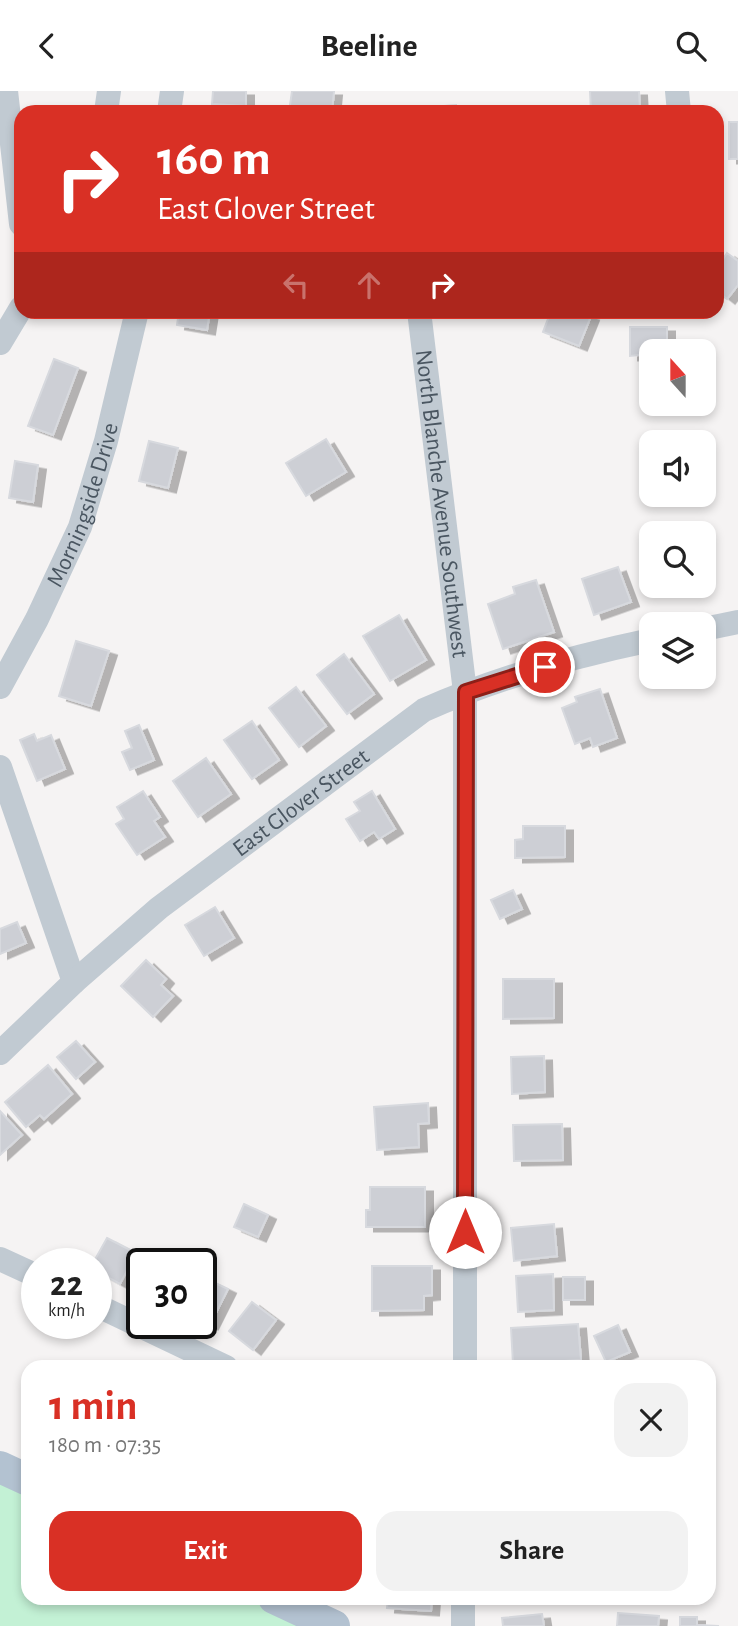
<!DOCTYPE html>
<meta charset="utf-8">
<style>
body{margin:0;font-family:"Alegreya Sans",sans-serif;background:#f2f2f2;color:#222;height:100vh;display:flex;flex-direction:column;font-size:26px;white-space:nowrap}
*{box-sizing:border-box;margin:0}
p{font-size:23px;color:#767676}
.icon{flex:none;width:38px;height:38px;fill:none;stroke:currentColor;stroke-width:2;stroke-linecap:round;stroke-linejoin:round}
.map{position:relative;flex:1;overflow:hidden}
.side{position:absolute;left:21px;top:1269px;width:695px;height:245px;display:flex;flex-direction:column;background:#fff;border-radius:21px;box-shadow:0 4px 10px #0003}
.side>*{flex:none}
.top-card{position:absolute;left:14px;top:14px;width:710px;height:214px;border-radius:21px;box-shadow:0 4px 10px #0003;background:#d93025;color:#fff;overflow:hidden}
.needle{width:46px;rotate:339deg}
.fabs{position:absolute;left:639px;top:248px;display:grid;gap:14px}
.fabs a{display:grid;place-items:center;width:77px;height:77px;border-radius:14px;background:#fff;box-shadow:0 4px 10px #0003;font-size:35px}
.speed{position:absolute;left:21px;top:1157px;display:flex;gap:14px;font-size:35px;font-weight:700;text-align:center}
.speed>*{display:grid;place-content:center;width:91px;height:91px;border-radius:50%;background:#fff;box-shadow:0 4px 10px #0003;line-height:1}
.speed small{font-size:18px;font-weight:400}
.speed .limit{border:4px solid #111;border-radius:10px;background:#fff;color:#111}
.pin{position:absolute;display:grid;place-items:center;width:60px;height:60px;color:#fff;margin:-30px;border:4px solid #fff;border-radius:50%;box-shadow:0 2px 7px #0007}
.me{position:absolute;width:77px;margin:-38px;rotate:0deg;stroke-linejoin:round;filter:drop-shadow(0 0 5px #0008)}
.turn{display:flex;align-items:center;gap:24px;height:147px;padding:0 28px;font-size:32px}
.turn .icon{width:91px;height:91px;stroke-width:2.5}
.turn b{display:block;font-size:49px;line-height:60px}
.lanes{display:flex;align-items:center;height:66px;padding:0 28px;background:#0003;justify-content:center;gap:35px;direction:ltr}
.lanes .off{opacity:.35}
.round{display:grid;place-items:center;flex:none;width:74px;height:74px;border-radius:21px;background:#f2f2f2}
.headline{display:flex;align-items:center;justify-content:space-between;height:119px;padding:0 28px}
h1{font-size:42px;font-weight:700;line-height:52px;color:#d93025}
.primary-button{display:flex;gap:14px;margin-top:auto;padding:14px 28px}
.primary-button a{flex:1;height:80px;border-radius:21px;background:#d93025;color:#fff;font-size:28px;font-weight:700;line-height:80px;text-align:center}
.primary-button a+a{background:#f2f2f2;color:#222}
header{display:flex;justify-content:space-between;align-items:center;height:91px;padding:0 28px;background:#fff;font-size:32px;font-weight:700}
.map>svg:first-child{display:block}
.green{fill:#c3f1d5}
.building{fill:#cdcfd5;stroke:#d7d9de;stroke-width:2;filter:url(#shadow)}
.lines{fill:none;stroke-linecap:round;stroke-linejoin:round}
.minor{stroke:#c1cad2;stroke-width:24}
.major{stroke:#b3c2d1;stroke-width:32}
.route-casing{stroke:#8d1f18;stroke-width:18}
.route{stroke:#d93025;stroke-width:12}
.labels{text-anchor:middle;stroke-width:7;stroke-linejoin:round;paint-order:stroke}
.street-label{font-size:24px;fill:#4a5661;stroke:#fff}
</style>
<header><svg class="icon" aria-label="back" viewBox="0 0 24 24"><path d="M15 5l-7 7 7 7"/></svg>Beeline<svg class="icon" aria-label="search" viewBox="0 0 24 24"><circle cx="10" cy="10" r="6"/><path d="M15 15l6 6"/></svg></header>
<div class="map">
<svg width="738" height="1535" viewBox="0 0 738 1535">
<defs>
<filter id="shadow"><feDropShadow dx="8" dy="4.5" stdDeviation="0" flood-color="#0004"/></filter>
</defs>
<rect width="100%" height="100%" fill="#f5f3f3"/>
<polygon class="green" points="0,1384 28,1397 28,1507 260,1507 319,1535 0,1535"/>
<g class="building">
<polygon points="213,0 246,0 246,15 212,13"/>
<polygon points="292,0 334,0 332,21 289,21"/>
<polygon points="590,0 639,0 640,19 591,21"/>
<polygon points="456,14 456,21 419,21 418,17"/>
<rect x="729" y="31" width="9" height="37"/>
<polygon points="727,162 738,170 738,194 727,208 718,201 718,176"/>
<polygon points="179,220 210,220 207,239 177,234"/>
<polygon points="551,220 579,220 591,225 579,255 543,241"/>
<polygon points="630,236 667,236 667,261 630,265"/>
<polygon points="54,268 78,277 53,344 28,335"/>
<polygon points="326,348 346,381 306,405 286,372"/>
<polygon points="149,350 178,357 168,397 139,390"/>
<polygon points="15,370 38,374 33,411 9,407"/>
<polygon points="618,476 631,511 594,524 582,488"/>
<polygon points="536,489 554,541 503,558 488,513 515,503 513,496"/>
<polygon points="399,524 426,569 390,590 363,545"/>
<polygon points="76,550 109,560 91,615 59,605"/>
<polygon points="344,563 374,603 347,623 317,584"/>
<polygon points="296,596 326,635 299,656 269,617"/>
<polygon points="600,598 617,647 593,656 590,647 575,653 562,617 577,611 575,606"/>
<polygon points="252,630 279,669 252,688 224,649"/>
<polygon points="139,634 154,669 130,679 122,661 132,657 125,640"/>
<polygon points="34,643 37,650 51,644 65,678 37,690 20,649"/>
<polygon points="206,667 231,703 198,726 173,690"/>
<polygon points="143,700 160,726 154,730 165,746 137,764 116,733 124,728 117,716"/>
<polygon points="372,700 395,738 379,748 374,741 360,750 346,728 360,720 354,711"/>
<polygon points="523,735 565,735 565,766 515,767 515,749 523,748"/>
<polygon points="513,799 522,818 500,828 491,809"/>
<polygon points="215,816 234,847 204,865 185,834"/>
<polygon points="17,831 26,852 0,863 0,838"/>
<polygon points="146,869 166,888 161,894 173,905 153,926 121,895"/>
<polygon points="503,888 554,888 554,927 503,928"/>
<polygon points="76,950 95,971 76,988 57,966"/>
<polygon points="544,965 545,1001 512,1003 511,966"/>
<polygon points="48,974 72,1003 44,1028 40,1024 26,1036 5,1011"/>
<polygon points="428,1012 429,1032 418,1033 419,1056 377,1059 374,1016"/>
<polygon points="0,1020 22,1044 0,1064"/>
<polygon points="562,1033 563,1069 514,1070 513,1034"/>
<polygon points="370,1096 425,1096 425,1136 366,1136 366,1119 370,1119"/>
<polygon points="244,1113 268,1124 258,1146 234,1136"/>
<polygon points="554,1133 557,1165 514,1170 511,1137"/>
<polygon points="107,1147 136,1162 120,1193 96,1180 96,1172 93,1172"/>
<polygon points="372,1175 432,1175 432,1204 424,1205 424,1219 372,1220"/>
<polygon points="553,1183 554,1219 518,1221 516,1185"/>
<rect x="563" y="1186" width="22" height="23"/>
<polygon points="209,1189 228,1198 210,1234 201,1230 201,1197 204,1198"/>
<polygon points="252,1211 276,1229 253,1259 229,1240"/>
<polygon points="578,1233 581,1269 513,1273 511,1237"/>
<polygon points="618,1234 630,1261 606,1271 594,1245"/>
<polygon points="388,1507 432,1507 431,1520 387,1517"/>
<polygon points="618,1522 659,1525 658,1535 617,1535"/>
<polygon points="542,1523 544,1535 503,1535 502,1527"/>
<polygon points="680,1526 697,1526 697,1534 719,1535 680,1535"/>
</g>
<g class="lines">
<g class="minor">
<polyline points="6,0 21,133"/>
<polyline points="677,0 679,21"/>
<polyline points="106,21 109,0"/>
<polyline points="169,21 172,0"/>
<path id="s1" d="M419 220 465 601V1276"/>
<polyline points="0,252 21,217"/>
<polyline points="704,538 738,531"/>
<path id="s2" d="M0 596 37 528 80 436 106 350 137 220"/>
<polyline points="0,676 74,891"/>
<path id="s3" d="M0 962 74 891 159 817 424 619C496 587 574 565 651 549"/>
<polyline points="0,1168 37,1185"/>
<polyline points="96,1214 226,1276"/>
<polyline points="463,1535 463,1507"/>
</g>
<g class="major">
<polyline points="0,1376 28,1389"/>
<polyline points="274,1507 334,1535"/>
</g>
</g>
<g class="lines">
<defs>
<polyline id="route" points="465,1141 466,601 545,576"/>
</defs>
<use href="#route" class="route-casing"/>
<use href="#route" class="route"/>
</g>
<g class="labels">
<g class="street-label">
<text dy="8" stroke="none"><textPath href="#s1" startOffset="194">North Blanche Avenue Southwest</textPath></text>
<text dy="8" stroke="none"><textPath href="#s2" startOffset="201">Morningside Drive</textPath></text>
<text dy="8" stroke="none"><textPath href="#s3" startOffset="392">East Glover Street</textPath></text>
</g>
</g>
</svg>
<div class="fabs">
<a><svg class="needle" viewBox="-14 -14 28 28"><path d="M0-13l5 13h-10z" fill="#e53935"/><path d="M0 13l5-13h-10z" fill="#767676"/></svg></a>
<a><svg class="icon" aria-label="sound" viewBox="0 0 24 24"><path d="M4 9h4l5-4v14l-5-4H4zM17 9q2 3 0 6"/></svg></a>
<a><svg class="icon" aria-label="search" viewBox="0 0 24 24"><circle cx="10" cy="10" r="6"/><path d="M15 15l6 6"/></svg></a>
<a><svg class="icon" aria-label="layers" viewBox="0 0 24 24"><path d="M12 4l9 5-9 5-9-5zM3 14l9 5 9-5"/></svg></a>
</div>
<div class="speed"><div>22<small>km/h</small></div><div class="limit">30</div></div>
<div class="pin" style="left:545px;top:576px;background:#d93025"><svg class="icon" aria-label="arrive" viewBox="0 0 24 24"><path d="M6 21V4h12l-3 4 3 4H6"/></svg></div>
<svg class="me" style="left:465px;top:1141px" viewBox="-20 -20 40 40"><circle r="19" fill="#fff"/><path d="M0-13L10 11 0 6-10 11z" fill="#d93025"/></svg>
<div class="top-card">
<div class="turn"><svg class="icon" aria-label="right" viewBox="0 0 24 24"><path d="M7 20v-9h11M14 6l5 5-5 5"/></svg><div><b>160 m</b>East Glover Street</div></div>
<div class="lanes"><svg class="icon off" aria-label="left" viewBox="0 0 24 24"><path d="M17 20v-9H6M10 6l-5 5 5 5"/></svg><svg class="icon off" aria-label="ahead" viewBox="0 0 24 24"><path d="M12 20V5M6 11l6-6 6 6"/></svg><svg class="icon" aria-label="right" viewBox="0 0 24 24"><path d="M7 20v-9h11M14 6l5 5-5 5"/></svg></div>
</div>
<section class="side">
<div class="headline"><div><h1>1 min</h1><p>180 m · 07:35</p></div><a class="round"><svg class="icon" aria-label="close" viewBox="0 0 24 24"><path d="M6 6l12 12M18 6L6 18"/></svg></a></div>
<div class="primary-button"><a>Exit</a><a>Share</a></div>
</section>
</div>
